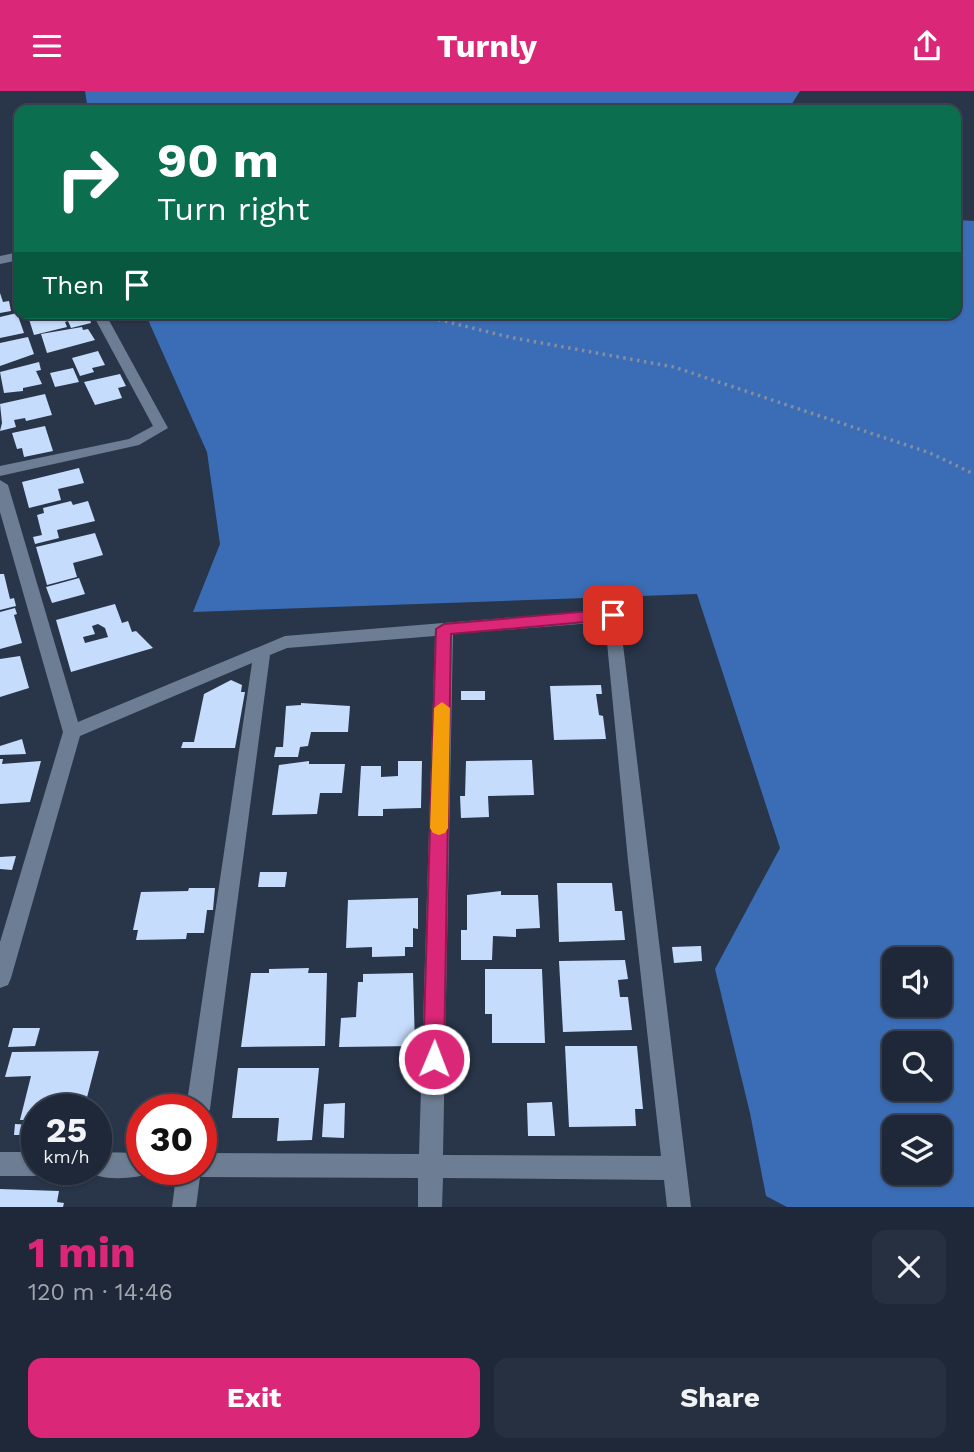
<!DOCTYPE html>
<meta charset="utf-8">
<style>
body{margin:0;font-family:"Work Sans",sans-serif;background:#273040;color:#f1f3f6;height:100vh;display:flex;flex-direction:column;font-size:26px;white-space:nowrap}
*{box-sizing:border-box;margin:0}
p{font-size:23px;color:#a1a6ae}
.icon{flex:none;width:38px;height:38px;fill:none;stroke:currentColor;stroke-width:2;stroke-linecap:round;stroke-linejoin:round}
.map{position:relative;height:1116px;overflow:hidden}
.details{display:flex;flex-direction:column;background:#1f2838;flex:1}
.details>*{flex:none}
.hud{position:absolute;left:14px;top:14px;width:947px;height:214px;border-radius:14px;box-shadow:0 2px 5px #0004,0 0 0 2px #3c4453;background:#0b6e4f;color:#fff;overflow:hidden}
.fabs{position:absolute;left:882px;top:856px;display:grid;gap:14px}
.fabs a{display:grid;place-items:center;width:70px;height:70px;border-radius:14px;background:#1f2838;box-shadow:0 2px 5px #0004,0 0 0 2px #3c4453;font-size:35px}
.speed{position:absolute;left:21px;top:1003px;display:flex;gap:14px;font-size:35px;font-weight:700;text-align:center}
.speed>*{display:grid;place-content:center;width:91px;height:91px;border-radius:50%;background:#1f2838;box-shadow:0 2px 5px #0004,0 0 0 2px #3c4453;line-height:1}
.speed small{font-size:18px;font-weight:400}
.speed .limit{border:10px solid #d22;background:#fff;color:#111}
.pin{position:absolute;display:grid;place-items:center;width:60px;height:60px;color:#fff;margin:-30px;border-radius:14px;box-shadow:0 4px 10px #0006}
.me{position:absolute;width:77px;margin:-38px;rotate:1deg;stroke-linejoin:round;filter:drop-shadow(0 0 5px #0008)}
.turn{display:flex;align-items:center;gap:24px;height:147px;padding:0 28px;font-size:32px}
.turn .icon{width:91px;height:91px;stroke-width:2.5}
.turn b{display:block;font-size:49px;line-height:60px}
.then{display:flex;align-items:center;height:66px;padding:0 28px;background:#0003;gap:14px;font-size:26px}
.round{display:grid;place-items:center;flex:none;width:74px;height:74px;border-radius:14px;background:#273040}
.summary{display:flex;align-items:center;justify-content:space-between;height:119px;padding:0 28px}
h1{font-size:42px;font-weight:700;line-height:52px;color:#db2777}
.primary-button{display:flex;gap:14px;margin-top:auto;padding:14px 28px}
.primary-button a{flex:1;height:80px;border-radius:14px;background:#db2777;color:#fff;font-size:28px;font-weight:700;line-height:80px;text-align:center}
.primary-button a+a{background:#273040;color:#f1f3f6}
header{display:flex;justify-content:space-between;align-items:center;height:91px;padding:0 28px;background:#db2777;color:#fff;font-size:32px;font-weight:700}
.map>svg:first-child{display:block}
.forest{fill:#3a6db6;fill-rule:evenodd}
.building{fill:#c5dcfc;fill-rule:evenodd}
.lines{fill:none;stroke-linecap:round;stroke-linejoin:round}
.path{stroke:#838e9f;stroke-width:3.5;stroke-dasharray:2.5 4.5;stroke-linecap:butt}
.minor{fill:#6d7d93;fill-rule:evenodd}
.route{fill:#db2777;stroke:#8e194d;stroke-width:2}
.slow{fill:#f59e0b}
</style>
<header><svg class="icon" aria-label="menu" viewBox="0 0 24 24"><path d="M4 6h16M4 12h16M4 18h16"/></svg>Turnly<svg class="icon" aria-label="share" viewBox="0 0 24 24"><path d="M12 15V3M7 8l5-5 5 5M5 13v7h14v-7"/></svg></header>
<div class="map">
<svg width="974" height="1116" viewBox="0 0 974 1116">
<rect width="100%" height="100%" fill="#29364a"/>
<g class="forest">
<polygon points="85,0 800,0 788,19 88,19"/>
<path d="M956 129 974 130V1116H787L766 1105 750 1022 715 878 780 757 697 503 193 521 220 453 207 361 145 222H956ZM894 868H940V914H894ZM894 952H940V998H894ZM894 1036H940V1082H894Z"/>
</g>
<g class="building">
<polygon points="0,202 3,211 9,210 11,220 0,222"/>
<polygon points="17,222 24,242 0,247 0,226"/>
<polygon points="27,222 88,222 91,232 71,237 68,230 65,231 67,236 34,244"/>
<polygon points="82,236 83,239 88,238 95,249 47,262 41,243"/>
<polygon points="28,246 34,263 0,275 0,252"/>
<polygon points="98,260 105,274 92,277 94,281 80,285 72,267"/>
<polygon points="39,271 41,279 36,280 42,293 23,297 23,300 4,302 0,281"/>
<polygon points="73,277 79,291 55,296 50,282"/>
<polygon points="120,283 126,295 118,297 122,307 95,314 84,291"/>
<polygon points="45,303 52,324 26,330 25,327 14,329 16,336 0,340 2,332 0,313"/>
<polygon points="45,335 53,360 24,366 22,357 17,358 12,342"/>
<polygon points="79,377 84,392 58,398 61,409 29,417 22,391"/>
<polygon points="71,410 73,414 88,410 95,430 57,439 59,447 35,453 33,446 42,444 37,424 44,422 43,417"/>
<polygon points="95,442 103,464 73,472 77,486 47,494 36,456"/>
<polygon points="0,483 4,483 10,508 14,507 16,515 0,519"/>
<polygon points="79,487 85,503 52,512 46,496"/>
<path d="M115 513 122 532 128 530 132 541 136 540 153 557 71 581 56 529ZM98 533 105 537 108 546 85 552 83 546 95 543 92 535Z"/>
<polygon points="15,517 17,523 14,524 22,552 0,558 0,521"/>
<polygon points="20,565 29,597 0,606 0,568"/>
<polygon points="231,589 242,594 241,601 245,601 235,657 181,657 183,651 194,651 204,603"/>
<polygon points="601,594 602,603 596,603 599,624 603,625 606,648 554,649 550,595"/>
<rect x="461" y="600" width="24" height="9"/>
<polygon points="301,612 350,615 348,641 311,641 308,655 300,656 298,666 274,666 276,656 283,656 286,615 301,614"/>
<polygon points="22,648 26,663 0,664 0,655"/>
<polygon points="0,668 3,668 2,673 41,670 30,711 0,713"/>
<polygon points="532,669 534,704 488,705 489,726 461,727 460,705 465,705 466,670"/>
<polygon points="309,670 309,673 345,673 342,702 320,702 317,723 272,724 279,674"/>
<polygon points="398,670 422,670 421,717 383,718 383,725 358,725 361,675 381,675 381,686 398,685"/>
<polygon points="16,765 12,779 0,778 0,766"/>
<polygon points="260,781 287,781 285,796 258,796"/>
<polygon points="557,792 612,792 615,820 622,820 625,849 559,851"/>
<polygon points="189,797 215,797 213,819 207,819 204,842 187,842 186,848 136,849 138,839 133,839 141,801 188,800"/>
<polygon points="501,800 501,804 538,804 540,837 516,838 516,846 493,845 492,869 461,869 461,839 467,839 467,804"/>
<polygon points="418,807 418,838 413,837 413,856 405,856 405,865 372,866 372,856 346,857 348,809"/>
<polygon points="701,855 702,870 674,872 672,856"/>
<polygon points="625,869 628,888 618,889 620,906 628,906 632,939 563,941 559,870"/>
<polygon points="309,877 308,882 327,882 325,955 241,956 251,882 269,882 269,878"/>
<polygon points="485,878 542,878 545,952 492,952 492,923 485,923"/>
<polygon points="413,882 415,955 339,956 341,927 356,926 358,891 363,891 363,883"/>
<polygon points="13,937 40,937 35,955 8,956"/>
<polygon points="565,955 637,955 643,1018 635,1018 636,1035 569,1036"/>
<polygon points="99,960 84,1018 37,1018 37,1029 20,1029 31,985 5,986 12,961"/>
<polygon points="238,977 319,977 312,1049 277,1050 279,1027 232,1027"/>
<polygon points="552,1011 555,1045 528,1045 527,1012"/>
<polygon points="345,1012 344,1047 322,1046 324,1013"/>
<polygon points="15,1033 33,1034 31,1044 14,1044"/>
<polygon points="0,1098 59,1100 57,1111 64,1112 63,1116 0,1116"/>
</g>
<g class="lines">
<polyline class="path" points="411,222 509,246 674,276 930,362 974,383"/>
<g class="minor">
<polygon points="19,161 19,169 0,173 0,165"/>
<polygon points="92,222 105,222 168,337 139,354 0,385 0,375 129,348 153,335"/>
<path d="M0 389 8 394 78 631 285 545 613 518 619 520 691 1116H667L664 1089 443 1087 442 1116H418V1087L200 1086 196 1116H172L177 1078H201V1062L419 1063 435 545 287 557 270 564 210 1018 206 1026 201 1028V1018H186L252 572 80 645 11 887 8 894 0 897V851L63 641 0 421ZM605 531 628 770 661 1065 443 1064 453 543Z"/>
<polygon points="0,1061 37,1061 37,1078 47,1078 37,1085 0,1085"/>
<path d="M96 1061 142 1062V1078H152L151 1082C136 1088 96 1091 86 1078H96Z"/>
</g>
</g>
<polygon class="route" points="613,518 621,524 618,528 451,543 444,968 441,975 434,978 426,975 423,968 436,538 444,533"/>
<polygon class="slow" points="442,611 450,617 448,737 445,742 439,744 433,742 430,737 434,617"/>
</svg>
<div class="fabs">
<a><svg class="icon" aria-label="sound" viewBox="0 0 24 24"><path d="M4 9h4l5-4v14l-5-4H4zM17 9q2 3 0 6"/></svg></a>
<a><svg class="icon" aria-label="search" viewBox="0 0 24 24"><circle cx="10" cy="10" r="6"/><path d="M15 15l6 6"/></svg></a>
<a><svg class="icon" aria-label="layers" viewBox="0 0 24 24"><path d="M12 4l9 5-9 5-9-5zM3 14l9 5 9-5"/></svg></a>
</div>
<div class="speed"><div>25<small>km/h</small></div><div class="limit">30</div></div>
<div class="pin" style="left:613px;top:524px;background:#d93025"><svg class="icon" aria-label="arrive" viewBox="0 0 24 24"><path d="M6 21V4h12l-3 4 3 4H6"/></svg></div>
<svg class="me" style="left:434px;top:968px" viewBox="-20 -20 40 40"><circle r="17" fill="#db2777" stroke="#fff" stroke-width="3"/><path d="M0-11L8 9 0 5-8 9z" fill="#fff"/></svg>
<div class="hud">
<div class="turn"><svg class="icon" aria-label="right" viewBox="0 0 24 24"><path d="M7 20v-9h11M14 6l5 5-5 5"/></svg><div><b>90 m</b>Turn right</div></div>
<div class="then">Then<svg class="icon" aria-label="arrive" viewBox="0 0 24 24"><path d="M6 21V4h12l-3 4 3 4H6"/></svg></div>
</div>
</div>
<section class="details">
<div class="summary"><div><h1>1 min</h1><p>120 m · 14:46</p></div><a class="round"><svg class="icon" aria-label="close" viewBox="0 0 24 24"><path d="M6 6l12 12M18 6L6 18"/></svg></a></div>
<div class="primary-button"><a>Exit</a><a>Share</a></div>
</section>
